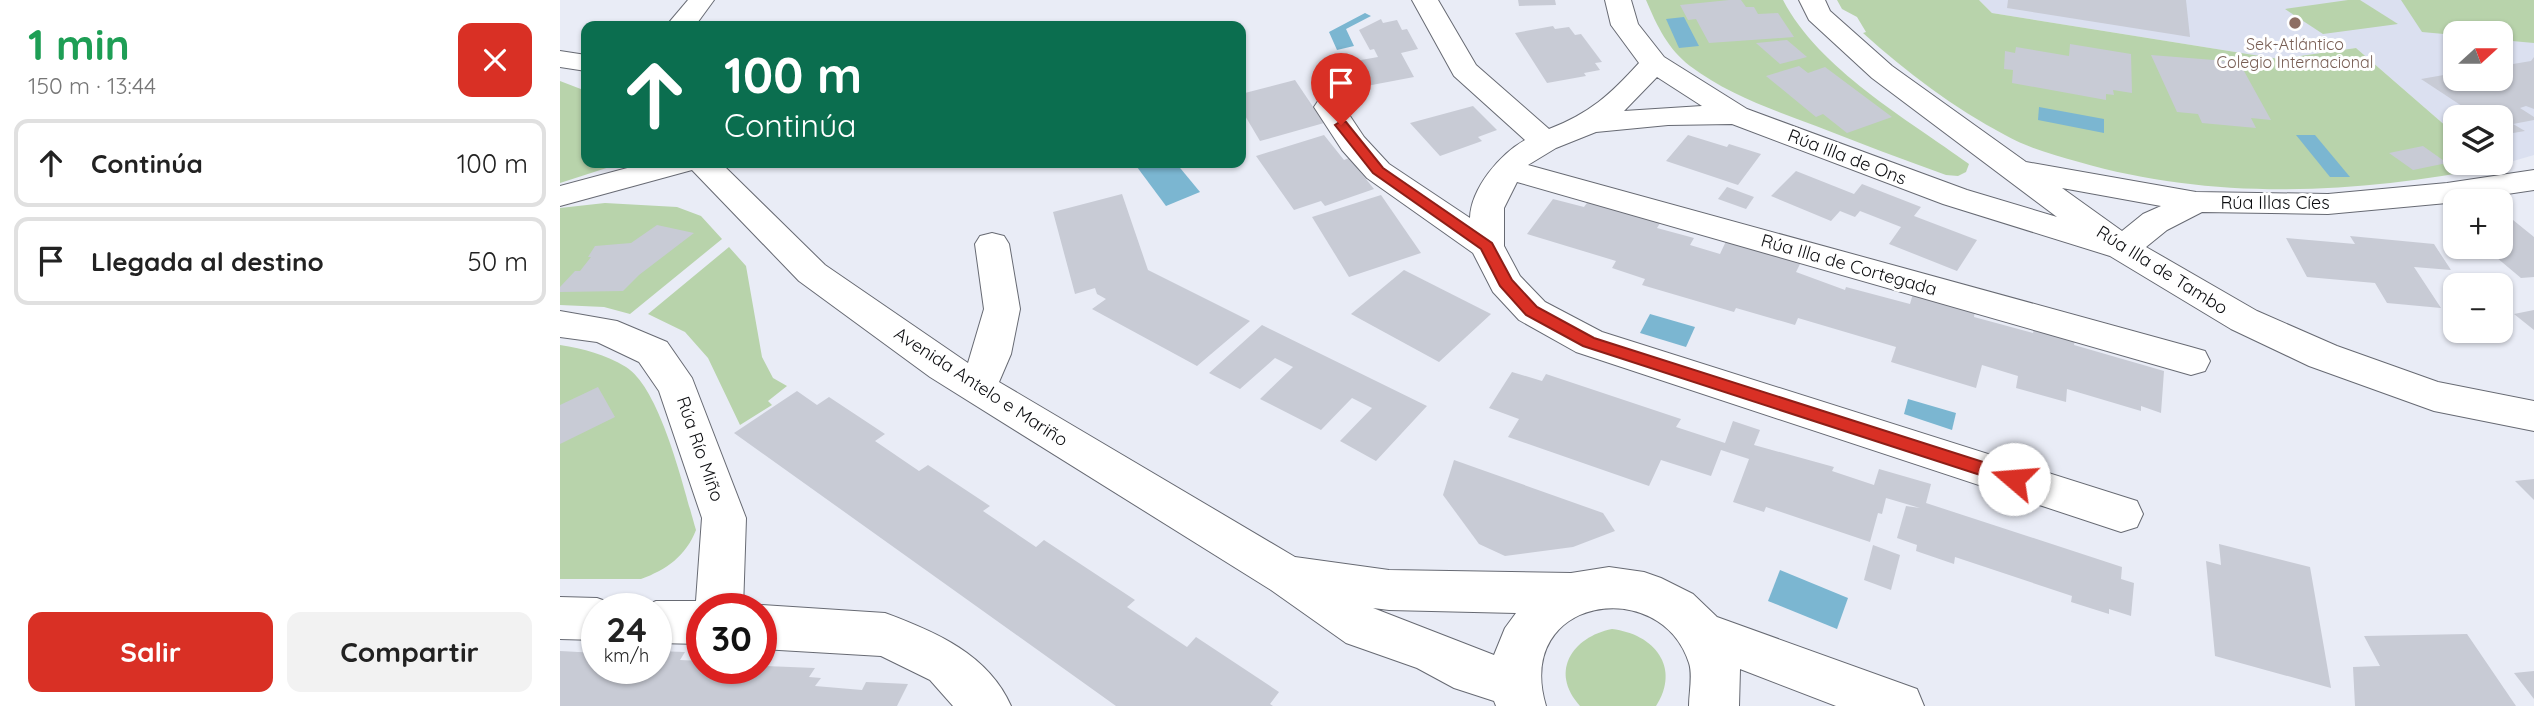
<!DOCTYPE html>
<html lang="es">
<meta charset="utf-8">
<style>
body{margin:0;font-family:Quicksand,sans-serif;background:#f2f2f2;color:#222;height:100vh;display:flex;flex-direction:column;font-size:26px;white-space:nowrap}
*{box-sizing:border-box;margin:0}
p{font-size:23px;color:#767676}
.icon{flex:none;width:38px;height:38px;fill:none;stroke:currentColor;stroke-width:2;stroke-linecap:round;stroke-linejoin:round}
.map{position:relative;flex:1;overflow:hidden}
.drawer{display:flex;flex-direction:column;background:#fff;width:560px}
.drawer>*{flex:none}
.top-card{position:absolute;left:21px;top:21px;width:665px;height:147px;border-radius:14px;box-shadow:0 2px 5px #0004;background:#0b6e4f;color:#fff;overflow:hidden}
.needle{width:46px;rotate:69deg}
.tools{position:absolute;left:1883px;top:21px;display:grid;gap:14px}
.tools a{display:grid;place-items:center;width:70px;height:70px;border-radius:14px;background:#fff;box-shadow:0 2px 5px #0004;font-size:35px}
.speed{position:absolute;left:21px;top:593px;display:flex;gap:14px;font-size:35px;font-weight:700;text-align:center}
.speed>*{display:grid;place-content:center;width:91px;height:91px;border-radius:50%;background:#fff;box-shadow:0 2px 5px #0004;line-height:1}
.speed small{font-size:18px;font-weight:400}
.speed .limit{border:10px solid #d22;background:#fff;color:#111}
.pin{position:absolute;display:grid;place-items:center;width:60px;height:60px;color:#fff;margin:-72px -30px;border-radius:50% 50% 50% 0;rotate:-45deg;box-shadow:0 0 7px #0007}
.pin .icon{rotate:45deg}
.me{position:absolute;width:77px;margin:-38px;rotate:288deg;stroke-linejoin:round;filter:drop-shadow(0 0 5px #0008)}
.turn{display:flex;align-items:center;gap:24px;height:147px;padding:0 28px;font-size:32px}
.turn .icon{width:91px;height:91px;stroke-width:2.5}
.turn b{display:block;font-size:49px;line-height:60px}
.round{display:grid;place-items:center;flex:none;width:74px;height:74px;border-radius:14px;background:#f2f2f2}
.summary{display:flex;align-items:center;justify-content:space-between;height:119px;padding:0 28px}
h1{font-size:42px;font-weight:700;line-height:52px;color:#1e9e55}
.cta{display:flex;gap:14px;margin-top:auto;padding:14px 28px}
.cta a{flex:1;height:80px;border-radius:14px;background:#d93025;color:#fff;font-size:28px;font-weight:700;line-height:80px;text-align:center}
.cta a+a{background:#f2f2f2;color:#222}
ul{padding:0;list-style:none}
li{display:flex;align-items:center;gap:21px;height:88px;margin:0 14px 10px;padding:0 14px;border:4px solid #e0e0e0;border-radius:14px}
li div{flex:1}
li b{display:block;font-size:26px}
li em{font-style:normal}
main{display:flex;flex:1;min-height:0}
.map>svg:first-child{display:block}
.built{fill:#dbe0f0;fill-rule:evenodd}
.green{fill:#b8d3ab}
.water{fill:#7bb6d1}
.building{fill:#c8cbd5}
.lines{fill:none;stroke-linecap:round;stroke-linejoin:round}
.minor-casing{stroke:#676a73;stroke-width:2}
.minor{fill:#fff;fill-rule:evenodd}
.route{fill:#d93025;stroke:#8d1f18;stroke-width:2}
.education-dot{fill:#8d6e63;stroke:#fff;stroke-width:2.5}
.labels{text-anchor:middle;stroke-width:6;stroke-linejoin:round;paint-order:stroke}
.far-education-label{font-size:16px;fill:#785e54;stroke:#fff}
.street-label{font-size:18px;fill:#0c0d10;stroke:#fff}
</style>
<main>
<section class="drawer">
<div class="summary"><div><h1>1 min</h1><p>150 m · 13:44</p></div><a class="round" style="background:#d93025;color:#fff"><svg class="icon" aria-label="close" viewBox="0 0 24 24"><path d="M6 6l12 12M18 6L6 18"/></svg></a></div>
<ul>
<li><svg class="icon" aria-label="ahead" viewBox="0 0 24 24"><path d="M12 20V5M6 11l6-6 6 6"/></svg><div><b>Continúa</b></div><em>100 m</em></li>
<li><svg class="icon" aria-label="arrive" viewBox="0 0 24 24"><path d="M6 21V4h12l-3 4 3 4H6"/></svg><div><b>Llegada al destino</b></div><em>50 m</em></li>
</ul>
<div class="cta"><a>Salir</a><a>Compartir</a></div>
</section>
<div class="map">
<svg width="1974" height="706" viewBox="0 0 1974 706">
<rect width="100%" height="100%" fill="#e9ecf6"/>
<path class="built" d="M1419 0H1974V155L1933 167 1928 163H1941V117H1895V134L1796 48 1719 59 1432 13ZM1895 33H1941V79H1895Z"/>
<g class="green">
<path d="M1086 0H1223C1259 69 1347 119 1409 164L1406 172 1398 176 1386 175C1342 159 1299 143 1256 126 1213 110 1167 94 1130 66 1108 49 1097 26 1086 0Z"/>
<path d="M1277 0H1419L1432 13 1719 59 1796 48 1895 134V163H1928L1933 167C1797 194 1653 201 1519 162 1494 155 1468 148 1445 135 1394 108 1346 72 1303 33L1306 32 1297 17 1282 9Z"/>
<polygon points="1788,0 1800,0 1838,24 1763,34 1725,9"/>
<polygon points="1841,0 1974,0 1974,43 1941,40 1941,33 1895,35 1862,32"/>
<polygon points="0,81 26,91 26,163 62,163 0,183"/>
<polygon points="45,203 117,207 141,216 162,239 70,314 44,307 0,305 0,208"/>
<polygon points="169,247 186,266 202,357 213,378 227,386 208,401 212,405 180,425 148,358 125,332 88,314"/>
<path d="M0 345C24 349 45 354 66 367 101 389 124 490 136 530 126 556 106 570 81 579H0Z"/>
<path d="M1052 629C1094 634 1121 667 1096 706H1020C989 672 1012 637 1052 629Z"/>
</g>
<g class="water">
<polygon points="805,13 811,16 786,29 794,46 777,50 769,32"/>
<polygon points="1124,17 1139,46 1119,48 1106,19"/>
<polygon points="1479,107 1544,119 1544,133 1478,120"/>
<polygon points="1736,135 1755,135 1790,177 1770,177"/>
<polygon points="589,163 616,163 640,192 606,206 577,167"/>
<polygon points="1090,314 1135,327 1126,347 1080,333"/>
<polygon points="1348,399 1396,413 1392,430 1344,414"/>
<polygon points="1220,570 1288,598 1277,629 1208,601"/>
</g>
<g class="building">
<polygon points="958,0 995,0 996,5 959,6"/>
<polygon points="1169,0 1181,0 1186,7 1194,7 1198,14 1218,13 1234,37 1149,43 1136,19 1128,20 1120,5"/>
<polygon points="1448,0 1626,0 1630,37 1447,8"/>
<polygon points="821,19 823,23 837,20 842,30 847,29 858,49 841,53 854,77 796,88 784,63 818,57 814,49 810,50 799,30"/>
<polygon points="993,26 995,29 1009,27 1015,35 1021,34 1042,62 1035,63 1040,70 1024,73 1026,76 987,83 955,33"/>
<polygon points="1227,40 1247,57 1220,64 1196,43"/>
<polygon points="1510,44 1571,54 1572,93 1553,90 1554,95 1546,94 1546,100 1452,83 1453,70 1444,69 1445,51 1455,53 1456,47 1509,56"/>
<polygon points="1591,55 1679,62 1711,120 1691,118 1696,128 1642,123 1638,114 1617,112"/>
<polygon points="1974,57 1974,109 1966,106 1960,108 1974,117 1974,120 1953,124 1965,131 1941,135 1941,117 1914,117 1904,110 1908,110 1861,79 1895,73 1895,79 1941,79 1941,66 1971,61"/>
<polygon points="1239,66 1248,73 1265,67 1332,117 1287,133 1263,114 1256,117 1206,76"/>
<polygon points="735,80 764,123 700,141 681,109 681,94"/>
<polygon points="913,106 937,130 918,137 922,141 880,156 850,123"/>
<polygon points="764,135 784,160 789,158 814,189 765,206 761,201 734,210 696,156"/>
<polygon points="1128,135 1167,147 1169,144 1201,154 1178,185 1106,161"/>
<polygon points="1863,146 1887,163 1853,170 1829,153"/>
<polygon points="1236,171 1294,194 1302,184 1361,207 1354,216 1417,240 1397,271 1329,244 1341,227 1300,211 1295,217 1280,211 1271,221 1211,196"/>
<polygon points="1167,187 1194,197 1186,209 1158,199"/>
<polygon points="562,194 588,270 690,321 637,366 532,309 546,299 537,294 535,288 515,294 493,212"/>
<polygon points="821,195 861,253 789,277 752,217"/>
<polygon points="993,199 1024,207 1029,200 1102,220 1097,228 1134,238 1130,245 1160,254 1167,239 1242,260 1236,272 1285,290 1286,287 1350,304 1354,290 1415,311 1414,317 1473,333 1475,324 1516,335 1514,345 1604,371 1601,413 1581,406 1581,411 1507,389 1506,402 1456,388 1458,376 1422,365 1416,388 1331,362 1336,347 1238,318 1235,325 1176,308 1174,312 1082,285 1085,279 1052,268 1056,261 967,234"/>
<polygon points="1953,220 1974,237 1974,277 1961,278 1924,247 1941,247 1941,222"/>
<polygon points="97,225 134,233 79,275 63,291 0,292 0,287 15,271 20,271 31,257 28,257 35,246 71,243"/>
<polygon points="1790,236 1874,244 1891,270 1854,267 1881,308 1827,303 1815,283 1747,277 1726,238 1795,244"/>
<polygon points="844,270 931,314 879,362 791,314"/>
<polygon points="1974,310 1974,330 1954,314"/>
<polygon points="702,325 867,406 816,461 780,441 812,408 792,398 761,430 700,399 733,367 715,358 680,389 649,373"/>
<polygon points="952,372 982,381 986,374 1121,419 1116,427 1165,443 1173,421 1200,430 1194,445 1274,467 1272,471 1314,485 1319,469 1371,484 1366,503 1562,567 1561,579 1574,583 1571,616 1549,609 1549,614 1511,602 1512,596 1395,557 1394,564 1356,551 1357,545 1337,538 1346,506 1360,508 1326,498 1322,514 1318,513 1310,542 1206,507 1204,512 1173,502 1189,459 1161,450 1151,476 1101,460 1089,486 948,437 959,419 929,408"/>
<polygon points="38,387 55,417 0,444 0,405"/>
<polygon points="237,391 257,405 269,397 325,434 315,441 359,471 368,465 430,506 423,511 476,547 484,540 575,600 567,607 627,647 636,637 719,692 710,704 713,706 556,706 174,433"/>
<polygon points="894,460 1043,513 1055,531 1013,547 945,556 919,544 883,495"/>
<polygon points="1974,479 1974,500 1955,481"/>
<polygon points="1659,544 1750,567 1771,688 1655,656 1646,561 1661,565"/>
<polygon points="1313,545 1340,555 1331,590 1304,580"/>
<polygon points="1907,634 1956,706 1795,706 1793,667 1820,666 1804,636"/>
<polygon points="0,651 37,653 37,668 96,668 96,651 125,652 120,660 142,661 142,668 201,668 201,656 212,656 206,666 255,668 249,677 261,678 255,686 302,690 306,682 348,684 337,706 0,706"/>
<polygon points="1974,671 1974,699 1954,673"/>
</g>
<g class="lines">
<defs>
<g id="minor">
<polygon points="128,0 154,0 135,26 106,26"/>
<path d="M852 0H878L916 65 989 129C1030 113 1050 95 1079 63L1051 25 1045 0H1071L1078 24 1104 57 1187 109 1407 190 1497 217 1312 78 1249 20 1239 0H1265L1270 11 1332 66 1466 162 1636 192 1768 194 1887 183 1974 170V190L1887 203 1768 214 1642 212 1607 230 1586 247 1697 311 1777 346 1878 382 1974 401V431L1874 411 1749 366 1671 329 1550 256 1383 204 1172 124 1108 125 1036 132 996 148 968 165 1631 347 1645 351 1650 361 1645 371 1631 375 957 182 944 208V246L960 276 985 302 1042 332 1577 501 1583 514 1577 527 1561 532 1016 352 959 320 933 292 913 253 807 178 782 150 754 107 758 101 769 98 780 101 804 137 829 164 910 218C911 188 940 154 965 140L894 76ZM1097 77 1142 106 1064 111ZM1502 188 1601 206 1583 214 1562 231Z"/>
<polygon points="0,51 26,55 26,71 0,67"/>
<path d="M86 163H161L265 265 408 363 424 309 415 244 420 236 432 233 444 236 449 244 460 309 451 354 439 382 735 557 829 570 1011 573 1049 567 1084 572 1101 578 1133 594 1157 617 1357 689 1364 706H1276L1180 669 1179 706H1129C1129 693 1133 675 1129 663 1101 575 953 596 986 706H936L934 701 894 688 857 668 786 643 711 590 370 377 239 281 132 170 0 206V186ZM813 608 829 610 956 613 945 628 934 655Z"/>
<polygon points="0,311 57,321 107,342 132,378 186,518 183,609 142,609 142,644 96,643 96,609 78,609 96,601 136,601 142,518 99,391 79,362 37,342 0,337"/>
<polygon points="0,597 37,598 54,604 56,609 37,609 37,640 0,639"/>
<path d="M201 605 325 613C376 632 428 654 451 706H393L370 680 321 656 201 649V609H192Z"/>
</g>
</defs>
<use href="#minor" class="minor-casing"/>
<use href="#minor" class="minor"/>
</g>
<polygon class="route" points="781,121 786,122 823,168 932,243 952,280 977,307 1034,338 1461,474 1463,479 1461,484 1454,486 1023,346 966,315 940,286 921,249 813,173 775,125"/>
<circle class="education-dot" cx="1735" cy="23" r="7"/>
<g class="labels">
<g class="far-education-label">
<text x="1735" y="50">Sek-Atlántico<tspan x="1735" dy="18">Colegio Internacional</tspan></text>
</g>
<g class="street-label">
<text transform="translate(1287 157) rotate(21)" y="6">Rúa Illa de Ons</text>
<text x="1715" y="209">Rúa Illas Cíes</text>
<text transform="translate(1289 265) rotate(16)" y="6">Rúa Illa de Cortegada</text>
<text transform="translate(1602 270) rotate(32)" y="6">Rúa Illa de Tambo</text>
<text transform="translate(421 387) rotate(33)" y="6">Avenida Antelo e Mariño</text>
<text transform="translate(140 449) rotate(71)" y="6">Rúa Río Miño</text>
</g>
</g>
</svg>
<div class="tools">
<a><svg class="needle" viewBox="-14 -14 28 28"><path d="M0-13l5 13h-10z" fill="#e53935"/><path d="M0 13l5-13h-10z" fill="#767676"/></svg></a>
<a><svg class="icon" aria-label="layers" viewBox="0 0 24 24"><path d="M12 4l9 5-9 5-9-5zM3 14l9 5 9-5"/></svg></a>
<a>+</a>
<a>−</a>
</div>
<div class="speed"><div>24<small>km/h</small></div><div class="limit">30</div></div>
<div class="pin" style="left:781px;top:125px;background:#d93025"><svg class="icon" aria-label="arrive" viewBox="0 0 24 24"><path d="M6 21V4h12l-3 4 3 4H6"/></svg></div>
<svg class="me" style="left:1454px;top:479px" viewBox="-20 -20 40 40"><circle r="19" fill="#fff"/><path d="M0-13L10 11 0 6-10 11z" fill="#d93025"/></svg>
<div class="top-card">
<div class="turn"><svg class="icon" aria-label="ahead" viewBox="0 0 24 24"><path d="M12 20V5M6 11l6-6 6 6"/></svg><div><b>100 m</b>Continúa</div></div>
</div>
</div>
</main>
